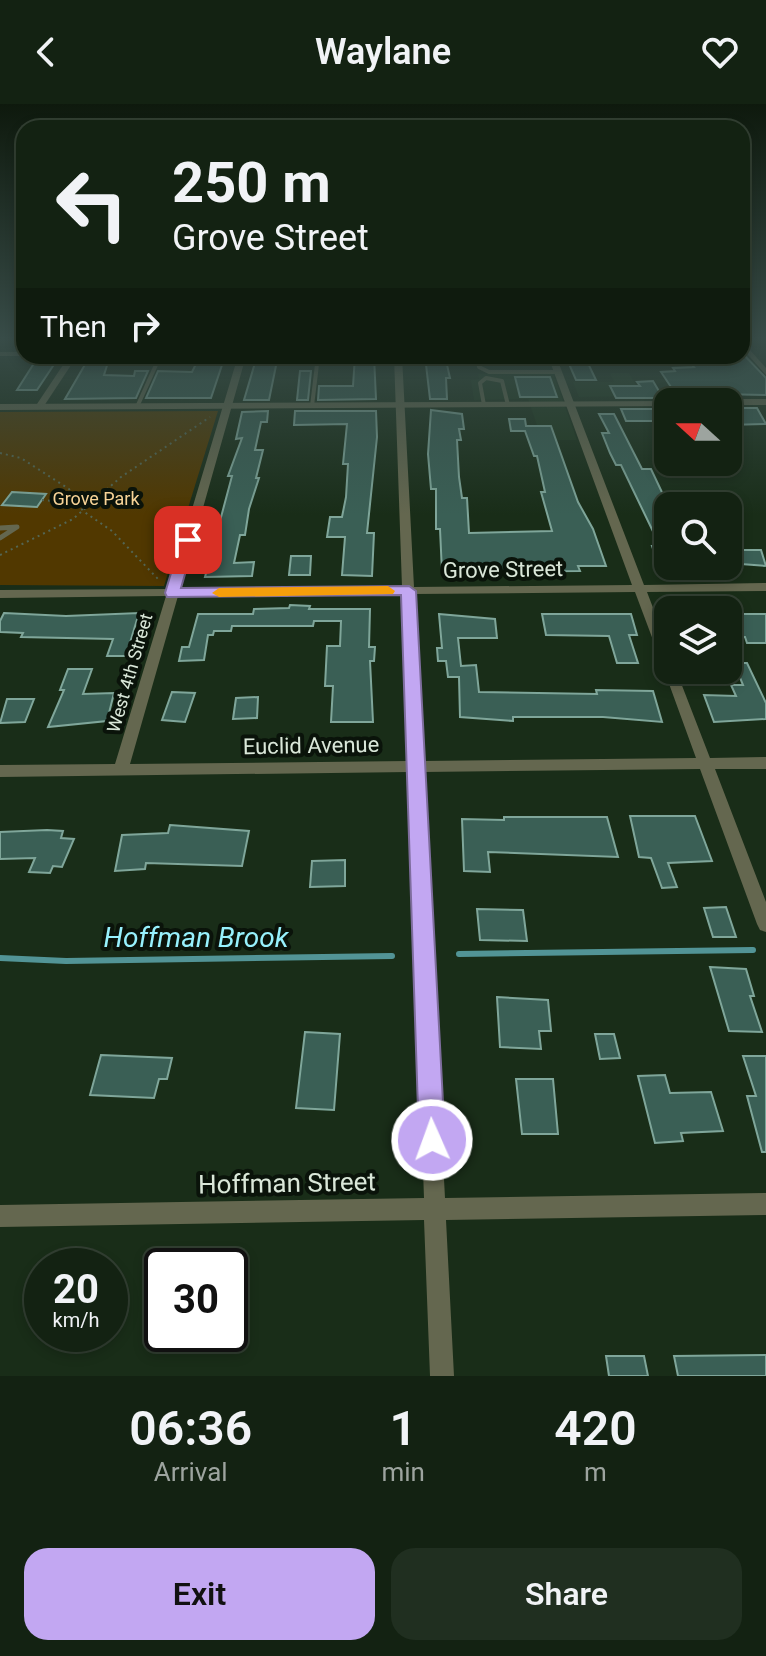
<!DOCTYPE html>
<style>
body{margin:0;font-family:Roboto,sans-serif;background:#202f20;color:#f1f3f6;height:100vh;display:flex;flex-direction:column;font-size:30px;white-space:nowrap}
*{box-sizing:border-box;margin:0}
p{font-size:26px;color:#9da49f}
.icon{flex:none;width:44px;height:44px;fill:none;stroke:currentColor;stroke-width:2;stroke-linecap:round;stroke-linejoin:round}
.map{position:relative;height:1272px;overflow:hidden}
.details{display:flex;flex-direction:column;background:#132212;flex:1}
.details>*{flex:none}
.top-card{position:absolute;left:16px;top:16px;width:734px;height:244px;border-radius:24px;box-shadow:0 4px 12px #0003,0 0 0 2px #323f32;background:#132212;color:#f1f3f6;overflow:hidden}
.needle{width:52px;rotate:291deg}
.fabs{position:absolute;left:654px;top:284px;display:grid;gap:16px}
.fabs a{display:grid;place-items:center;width:88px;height:88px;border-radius:16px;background:#132212;box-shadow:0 4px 12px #0003,0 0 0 2px #323f32;font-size:40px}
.speed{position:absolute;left:24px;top:1144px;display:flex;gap:16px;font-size:40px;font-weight:700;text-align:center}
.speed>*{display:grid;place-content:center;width:104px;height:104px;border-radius:50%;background:#132212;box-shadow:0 4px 12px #0003,0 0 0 2px #323f32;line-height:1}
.speed small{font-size:20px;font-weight:400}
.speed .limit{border:4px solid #111;border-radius:12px;background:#fff;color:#111}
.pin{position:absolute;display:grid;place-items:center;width:68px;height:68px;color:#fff;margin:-34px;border-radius:16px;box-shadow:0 4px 12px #0006}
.me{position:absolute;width:88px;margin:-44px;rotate:358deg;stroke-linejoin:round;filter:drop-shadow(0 0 6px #0008)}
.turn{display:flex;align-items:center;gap:28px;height:168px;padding:0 24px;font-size:36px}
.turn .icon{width:104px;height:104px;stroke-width:2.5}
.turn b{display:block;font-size:56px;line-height:68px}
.then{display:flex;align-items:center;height:76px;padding:0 24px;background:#0003;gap:16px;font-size:30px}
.eta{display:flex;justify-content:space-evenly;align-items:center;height:136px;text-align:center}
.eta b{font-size:48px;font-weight:600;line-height:56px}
.primary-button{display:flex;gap:16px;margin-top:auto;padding:16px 24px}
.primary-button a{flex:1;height:92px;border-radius:24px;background:#c2a7f2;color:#111;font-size:32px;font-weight:600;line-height:92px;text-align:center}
.primary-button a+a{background:#202f20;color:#f1f3f6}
header{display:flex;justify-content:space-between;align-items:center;height:104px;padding:0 24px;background:#132212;font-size:36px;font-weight:600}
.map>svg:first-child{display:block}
.built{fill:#1d361c}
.green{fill:#513800}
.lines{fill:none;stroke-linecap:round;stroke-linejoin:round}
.stream{stroke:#529496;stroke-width:6}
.building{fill:#3a5f55;stroke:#7fa69a;stroke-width:2}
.path{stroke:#546653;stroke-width:2;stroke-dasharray:2 4;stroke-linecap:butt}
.service-far1{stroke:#64674f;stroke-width:4}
.service{stroke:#64674f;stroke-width:5}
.minor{fill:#64674f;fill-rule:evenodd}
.tertiary{fill:#64674f;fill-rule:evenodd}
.route{fill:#c2a7f2;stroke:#7e6d9d;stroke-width:2}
.slow{fill:#f59e0b}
.labels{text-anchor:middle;stroke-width:8;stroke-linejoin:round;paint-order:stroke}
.far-park-label{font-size:18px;fill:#f8d497;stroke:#0a130a}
.far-street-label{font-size:18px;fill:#dae7d9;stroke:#0a130a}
.street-label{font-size:22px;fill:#dae7d9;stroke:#0a130a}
.near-street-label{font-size:26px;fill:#dae7d9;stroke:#0a130a}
.near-water-label{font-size:28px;font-style:italic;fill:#97f1fd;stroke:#0a130a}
</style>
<header><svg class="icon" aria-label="back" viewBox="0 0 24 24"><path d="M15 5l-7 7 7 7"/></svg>Waylane<svg class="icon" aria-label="heart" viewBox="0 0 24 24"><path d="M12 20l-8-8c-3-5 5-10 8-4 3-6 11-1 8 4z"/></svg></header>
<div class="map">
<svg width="766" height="1272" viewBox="0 0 766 1272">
<rect width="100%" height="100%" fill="#192d18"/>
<g class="built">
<polygon points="553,269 577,336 542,336 528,295 474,296 471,276 479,275 478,270"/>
<polygon points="610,269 629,269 642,292 579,293 573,278 614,278"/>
</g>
<polygon class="green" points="218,307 164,482 0,481 0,308"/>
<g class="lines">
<g class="stream">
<polyline points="459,850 753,846"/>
<polyline points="0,854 66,857 392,852"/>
</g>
</g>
<g class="building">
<polygon points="90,252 110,252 104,271 134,272 135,267 148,267 136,294 65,295"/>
<polygon points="200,252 221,252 219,258 223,258 211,294 146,294 158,267 192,268"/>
<polygon points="257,252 278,252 269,296 244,296"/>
<polygon points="355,252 374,252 376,295 318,296 319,282 353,282"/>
<polygon points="425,252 445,252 450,274 446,274 447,295 430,295"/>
<polygon points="713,252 745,252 766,274 766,291 675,289 661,268 675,267 673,264 694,263 690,258 717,257"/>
<polygon points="38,253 59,253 37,286 17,286"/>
<polygon points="566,253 585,253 596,276 576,276"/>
<polygon points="300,267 311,267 308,296 297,296"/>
<polygon points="515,273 550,273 557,293 520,293"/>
<polygon points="653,277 663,294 616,294 610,282 640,282 637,278"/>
<polygon points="728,304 757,304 766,320 728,321"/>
<polygon points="621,305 668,305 668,320 657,320 655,317 626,317"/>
<polygon points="431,306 462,310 464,325 459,325 461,336 457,336 459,373 462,394 467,394 469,429 552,427 541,388 545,388 537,352 534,352 525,327 511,327 509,315 525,315 526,322 551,322 578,398 593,425 606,462 578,462 580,467 442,468 440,425 436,425 436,385 431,385 428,350"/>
<polygon points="268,307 267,318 261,318 255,346 263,346 256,374 259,374 249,405 245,431 240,431 234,459 254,458 252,472 205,473 232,372 228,372 242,334 236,335 242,308"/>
<polygon points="295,307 376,307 377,333 367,429 374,429 372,472 342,471 345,433 327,433 330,413 342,413 346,393 348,360 343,360 347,320 294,321"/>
<polygon points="599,310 614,310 642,365 651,365 668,401 668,459 658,459 652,442 660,442 621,361 616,361 610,349 602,329 609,329"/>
<polygon points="12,388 46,390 37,403 2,401"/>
<polygon points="728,446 761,446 766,462 728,459"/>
<polygon points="291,452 311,452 310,471 289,471"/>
<polygon points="290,501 310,502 309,505 370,505 369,543 375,543 374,557 370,557 373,618 331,618 333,582 325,582 327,542 340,542 341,517 314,517 313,522 232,522 231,527 214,527 213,531 208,531 204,556 179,557 182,543 189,543 198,510 253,510 254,505 289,504"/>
<polygon points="4,509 66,512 139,509 126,552 107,552 113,535 21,533 23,529 0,528 0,517"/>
<polygon points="439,510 495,515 497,534 458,534 461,562 476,561 479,588 597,590 596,586 653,587 662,618 603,613 513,613 513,617 460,613 459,573 448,573 446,557 438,557 437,544 442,544"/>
<polygon points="542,510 631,510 637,531 629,531 638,559 617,559 609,532 546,531"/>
<polygon points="728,510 766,510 766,539 747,539 745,533 728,533"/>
<polygon points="734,559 747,559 766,599 766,615 714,618 704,591 736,592 731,581 743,581"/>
<polygon points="68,565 92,565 83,590 114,589 107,617 48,623 64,586 60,586"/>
<polygon points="172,588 195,589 185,618 162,616"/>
<polygon points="258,593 257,614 233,615 236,594"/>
<polygon points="7,595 34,595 25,618 0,619"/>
<polygon points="630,712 695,712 712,757 668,759 677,783 662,784 651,754 639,753"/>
<polygon points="504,713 607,713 618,753 488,748 490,768 464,767 462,715 504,716"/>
<polygon points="170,721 249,727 242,762 146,759 145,765 115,767 122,731 168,729"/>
<polygon points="47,726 63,727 61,734 74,735 62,763 53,762 50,769 29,768 35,754 0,755 0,728"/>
<polygon points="345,756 345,782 310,783 312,757"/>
<polygon points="726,803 736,833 713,833 704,804"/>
<polygon points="477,805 523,806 527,837 480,836"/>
<polygon points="710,863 746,865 754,892 750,892 762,928 729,927"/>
<polygon points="497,893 548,896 551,927 539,927 541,945 500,943"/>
<polygon points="305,928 340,930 334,1006 296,1004"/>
<polygon points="595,930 614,930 620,954 600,955"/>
<polygon points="101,951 172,954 167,975 159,975 154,994 90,991"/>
<polygon points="743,952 766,952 766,1048 762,1048 747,992 756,992"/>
<polygon points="665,971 670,989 711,988 723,1027 681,1029 683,1037 655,1039 638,972"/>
<polygon points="516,975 553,975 558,1030 522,1030"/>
<polygon points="766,1251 766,1272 678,1272 674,1252"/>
<polygon points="606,1252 644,1252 648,1272 609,1272"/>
</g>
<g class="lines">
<g class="path">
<polyline points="0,349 21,354 69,385 83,407 112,427 159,476"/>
<polyline points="42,396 75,399"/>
<polyline points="0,451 73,415 121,373 210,313"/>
</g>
<g class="service-far1">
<polyline points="477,252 479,263 489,268 558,268"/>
<polyline points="484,301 480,279 486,274 502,277 508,301"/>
<polyline points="312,302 318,252"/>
<polyline points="137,303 160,252"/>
</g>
<polyline class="service" points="0,424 17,423 0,434"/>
<g class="minor">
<polygon points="742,237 766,264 766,271 742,244"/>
<polygon points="0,248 24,248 25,252 0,252"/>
<polygon points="69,252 77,252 42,305 36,305 35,303"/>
<path d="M238 252H246L180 485 402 483 394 252H402L414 483 632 481 548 252H556L644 481 766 479V487L647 488 668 543V566H676L710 654 766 653V665H715L766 798V828L760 826 757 820 700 665 423 668 445 1094 766 1089V1111L446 1116 454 1272H430L424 1116 0 1123V1101L424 1094 409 668 0 673V661L115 660 166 492 0 494V486L168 485ZM635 488 662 560 665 564 664 566 696 654 423 657 414 490ZM402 490 408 657 130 660 178 492Z"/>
</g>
<g class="tertiary">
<polygon points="728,295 766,295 766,301 728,301 728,298 723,298"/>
<polygon points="671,297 668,298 668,302 0,306 0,300"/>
</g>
</g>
<linearGradient id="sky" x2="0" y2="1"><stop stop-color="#0e190d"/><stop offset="0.57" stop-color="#384c48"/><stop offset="1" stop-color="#384c48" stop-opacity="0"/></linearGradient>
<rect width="766" height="411" fill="url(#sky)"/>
<polygon class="route" points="188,432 195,436 181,484 409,482 416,487 445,1036 441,1046 432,1050 423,1046 419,1036 401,491 167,493 165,489 181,436"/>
<polygon class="slow" points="388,482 395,487 393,490 219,493 212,489 219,484"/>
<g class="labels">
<g class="far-park-label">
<text x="96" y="401">Grove Park</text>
</g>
<g class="far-street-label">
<text transform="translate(130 569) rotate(-74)" y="6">West 4th Street</text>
</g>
<g class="street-label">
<text transform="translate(503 465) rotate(-1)" y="8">Grove Street</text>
<text transform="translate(311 641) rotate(-1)" y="8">Euclid Avenue</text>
</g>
<g class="near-street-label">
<text transform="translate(287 1079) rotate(-1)" y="9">Hoffman Street</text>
</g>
<g class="near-water-label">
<text x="196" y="843">Hoffman Brook</text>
</g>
</g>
</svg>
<div class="fabs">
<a><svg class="needle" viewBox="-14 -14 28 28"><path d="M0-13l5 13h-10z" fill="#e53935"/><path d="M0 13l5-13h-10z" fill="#9da49f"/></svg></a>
<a><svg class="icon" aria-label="search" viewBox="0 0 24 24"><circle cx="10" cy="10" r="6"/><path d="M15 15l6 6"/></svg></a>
<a><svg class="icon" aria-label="layers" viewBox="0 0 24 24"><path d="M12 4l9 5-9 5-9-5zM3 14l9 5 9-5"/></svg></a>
</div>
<div class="speed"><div>20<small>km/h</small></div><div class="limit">30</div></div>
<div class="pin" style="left:188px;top:436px;background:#d93025"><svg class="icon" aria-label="arrive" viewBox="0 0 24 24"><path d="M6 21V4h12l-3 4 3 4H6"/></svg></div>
<svg class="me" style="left:432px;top:1036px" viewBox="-20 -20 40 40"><circle r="17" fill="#c2a7f2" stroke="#fff" stroke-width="3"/><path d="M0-11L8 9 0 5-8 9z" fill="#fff"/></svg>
<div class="top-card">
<div class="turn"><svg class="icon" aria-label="left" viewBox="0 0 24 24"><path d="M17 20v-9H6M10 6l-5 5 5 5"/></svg><div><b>250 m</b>Grove Street</div></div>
<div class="then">Then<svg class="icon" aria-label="right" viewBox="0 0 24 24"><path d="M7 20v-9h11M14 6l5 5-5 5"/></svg></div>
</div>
</div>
<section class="details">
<div class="eta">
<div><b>06:36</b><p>Arrival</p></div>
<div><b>1</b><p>min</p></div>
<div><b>420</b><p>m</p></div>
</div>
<div class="primary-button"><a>Exit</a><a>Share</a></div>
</section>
